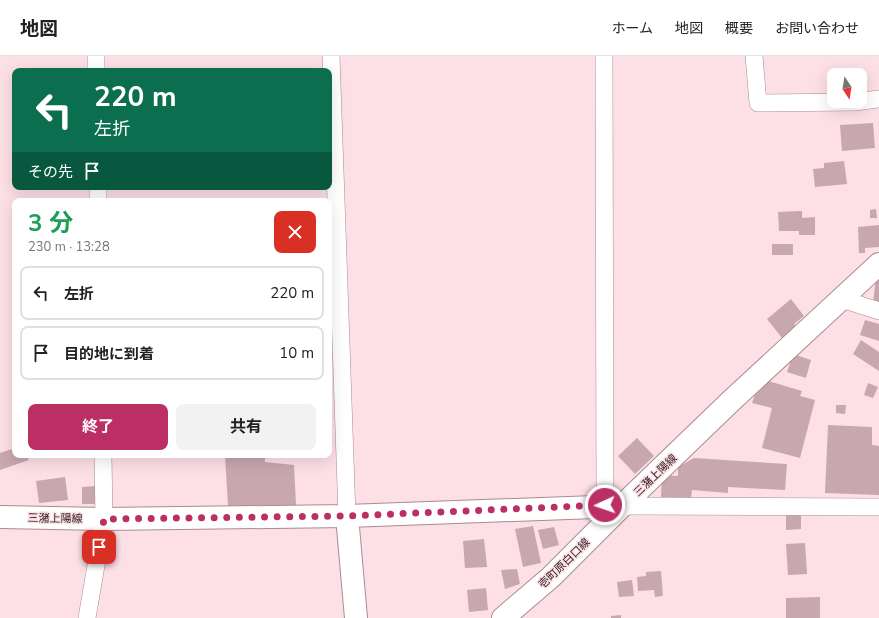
<!DOCTYPE html>
<html lang="ja">
<meta charset="utf-8">
<style>
body{margin:0;font-family:"Nunito Sans","Noto Sans JP",sans-serif;background:#f2f2f2;color:#222;height:100vh;display:flex;flex-direction:column;font-size:15px;white-space:nowrap}
*{box-sizing:border-box;margin:0}
p{font-size:13px;color:#767676}
.icon{flex:none;width:22px;height:22px;fill:none;stroke:currentColor;stroke-width:2;stroke-linecap:round;stroke-linejoin:round}
.map{position:relative;flex:1;overflow:hidden}
.panel{position:absolute;left:12px;top:142px;width:320px;height:260px;display:flex;flex-direction:column;background:#fff;border-radius:8px;box-shadow:0 4px 16px #0002}
.panel>*{flex:none}
.banner{position:absolute;left:12px;top:12px;width:320px;height:122px;border-radius:8px;box-shadow:0 4px 16px #0002;background:#0b6e4f;color:#fff;overflow:hidden}
.needle{width:26px;rotate:168deg}
.buttons{position:absolute;left:827px;top:12px;display:grid;gap:8px}
.buttons a{display:grid;place-items:center;width:40px;height:40px;border-radius:8px;background:#fff;box-shadow:0 4px 16px #0002;font-size:20px}
.pin{position:absolute;display:grid;place-items:center;width:34px;height:34px;color:#fff;margin:-17px;border-radius:8px;box-shadow:0 2px 6px #0006}
.me{position:absolute;width:44px;margin:-22px;rotate:267deg;stroke-linejoin:round;filter:drop-shadow(0 0 3px #0008)}
.turn{display:flex;align-items:center;gap:14px;height:84px;padding:0 16px;font-size:18px}
.turn .icon{width:52px;height:52px;stroke-width:2.5}
.turn b{display:block;font-size:28px;line-height:34px}
.then{display:flex;align-items:center;height:38px;padding:0 16px;background:#0003;gap:8px;font-size:15px}
.round{display:grid;place-items:center;flex:none;width:42px;height:42px;border-radius:8px;background:#f2f2f2}
.headline{display:flex;align-items:center;justify-content:space-between;height:68px;padding:0 16px}
h1{font-size:24px;font-weight:700;line-height:30px;color:#1e9e55}
.action{display:flex;gap:8px;margin-top:auto;padding:8px 16px}
.action a{flex:1;height:46px;border-radius:8px;background:#bb2f65;color:#fff;font-size:16px;font-weight:700;line-height:46px;text-align:center}
.action a+a{background:#f2f2f2;color:#222}
ul{padding:0;list-style:none}
li{display:flex;align-items:center;gap:12px;height:54px;margin:0 8px 6px;padding:0 8px;border:2px solid #e0e0e0;border-radius:8px}
li div{flex:1}
li b{display:block;font-size:15px}
li em{font-style:normal}
header{display:flex;align-items:center;gap:24px;box-sizing:border-box;height:56px;padding:0 20px;background:#fff;border-bottom:1px solid #e0e0e0}
header strong{font-size:19px}
nav{display:flex;gap:22px;margin-inline-start:auto;font-size:14px}
.map>svg:first-child{display:block}
.building{fill:#c9a7af}
.lines{fill:none;stroke-linecap:round;stroke-linejoin:round}
.street-casing{stroke:#ac8a92;stroke-width:18}
.secondary-casing{stroke:#ac8a92;stroke-width:24}
.primary-casing{stroke:#ac8a92;stroke-width:24}
.street{stroke:#fff;stroke-width:17}
.secondary{stroke:#fff;stroke-width:22}
.primary{stroke:#fff;stroke-width:22}
.route{stroke:#bb2f65;stroke-width:7;stroke-dasharray:0 12.6}
.labels{text-anchor:middle;stroke-width:3;stroke-linejoin:round;paint-order:stroke}
.street-label{font-size:11px;fill:#291c1f;stroke:#fddfe6}
</style>
<header>
<strong>地図</strong>
<nav><a>ホーム</a><a>地図</a><a>概要</a><a>お問い合わせ</a></nav>
</header>
<div class="map">
<svg width="879" height="562" viewBox="0 0 879 562">
<rect width="100%" height="100%" fill="#fddfe6"/>
<g class="building">
<polygon points="873,67 875,92 842,95 840,69"/>
<polygon points="844,105 847,128 815,131 813,113 824,112 824,107"/>
<polygon points="876,153 877,162 870,162 870,154"/>
<polygon points="802,155 802,162 815,161 815,179 799,179 799,175 779,175 778,156"/>
<polygon points="879,169 879,191 865,192 865,197 859,197 858,171"/>
<rect x="772" y="188" width="21" height="11"/>
<polygon points="876,221 879,222 879,248 873,247"/>
<polygon points="791,243 804,260 794,268 796,271 782,282 767,263"/>
<polygon points="865,264 879,268 879,285 860,279"/>
<polygon points="861,284 879,296 879,315 853,298"/>
<polygon points="793,298 811,304 806,322 787,316"/>
<polygon points="765,324 802,335 800,340 815,344 800,402 762,392 772,352 752,347 755,338"/>
<polygon points="868,327 878,331 873,342 864,339"/>
<polygon points="836,349 846,349 845,358 836,357"/>
<polygon points="828,369 872,371 872,389 879,390 879,439 825,437"/>
<polygon points="637,382 654,400 635,418 618,400"/>
<polygon points="15,392 15,399 27,399 29,404 0,414 0,397"/>
<polygon points="225,399 265,399 265,406 294,409 296,449 228,450"/>
<polygon points="694,402 787,408 785,434 728,431 728,437 692,434 691,443 661,441 662,419 678,420 678,411"/>
<polygon points="65,421 68,444 39,447 36,425"/>
<polygon points="95,430 96,448 82,448 82,431"/>
<polygon points="786,458 801,458 801,473 786,474"/>
<polygon points="533,470 541,507 523,511 515,473"/>
<polygon points="554,471 559,489 543,493 538,474"/>
<polygon points="484,483 487,511 465,512 463,485"/>
<polygon points="805,487 807,518 788,519 786,488"/>
<polygon points="517,513 520,528 505,533 501,514"/>
<polygon points="661,515 663,540 655,541 654,534 638,535 637,521 646,520 646,516"/>
<polygon points="632,524 634,540 619,541 617,526"/>
<polygon points="486,532 488,554 469,556 467,534"/>
<polygon points="820,541 820,562 786,562 786,542"/>
<polygon points="621,559 621,562 611,562 611,560"/>
</g>
<g class="lines">
<defs>
<g id="street">
<polyline points="96,0 96,15"/>
<polyline points="331,0 347,460"/>
<polyline points="604,0 605,449"/>
<polyline points="754,0 758,47 855,46 879,43"/>
<polyline points="98,131 98,145"/>
<polyline points="841,243 879,255"/>
<polyline points="622,450 879,451"/>
<polyline points="87,562 104,463 103,399"/>
</g>
<g id="secondary">
<polyline points="347,460 356,562"/>
<polyline points="503,562 551,521 622,450"/>
</g>
<polyline id="primary" points="0,461 104,463 347,460 622,450 731,345 879,208"/>
</defs>
<use href="#street" class="street-casing"/>
<use href="#secondary" class="secondary-casing"/>
<use href="#primary" class="primary-casing"/>
<use href="#street" class="street"/>
<use href="#secondary" class="secondary"/>
<use href="#primary" class="primary"/>
</g>
<g class="lines">
<polyline class="route" points="99,491 104,463 347,460 605,449"/>
</g>
<g class="labels">
<g class="street-label">
<text transform="translate(655 419) rotate(-44)" y="4">三潴上陽線</text>
<text transform="translate(55 462) rotate(1)" y="4">三潴上陽線</text>
<text transform="translate(564 507) rotate(-44)" y="4">壱町原白口線</text>
</g>
</g>
</svg>
<div class="buttons">
<a><svg class="needle" viewBox="-14 -14 28 28"><path d="M0-13l5 13h-10z" fill="#e53935"/><path d="M0 13l5-13h-10z" fill="#767676"/></svg></a>
</div>
<div class="pin" style="left:99px;top:491px;background:#d93025"><svg class="icon" aria-label="arrive" viewBox="0 0 24 24"><path d="M6 21V4h12l-3 4 3 4H6"/></svg></div>
<svg class="me" style="left:605px;top:449px" viewBox="-20 -20 40 40"><circle r="17" fill="#bb2f65" stroke="#fff" stroke-width="3"/><path d="M0-11L8 9 0 5-8 9z" fill="#fff"/></svg>
<div class="banner">
<div class="turn"><svg class="icon" aria-label="left" viewBox="0 0 24 24"><path d="M17 20v-9H6M10 6l-5 5 5 5"/></svg><div><b>220 m</b>左折</div></div>
<div class="then">その先<svg class="icon" aria-label="arrive" viewBox="0 0 24 24"><path d="M6 21V4h12l-3 4 3 4H6"/></svg></div>
</div>
<section class="panel">
<div class="headline"><div><h1>3 分</h1><p>230 m · 13:28</p></div><a class="round" style="background:#d93025;color:#fff"><svg class="icon" aria-label="close" viewBox="0 0 24 24"><path d="M6 6l12 12M18 6L6 18"/></svg></a></div>
<ul>
<li><svg class="icon" aria-label="left" viewBox="0 0 24 24"><path d="M17 20v-9H6M10 6l-5 5 5 5"/></svg><div><b>左折</b></div><em>220 m</em></li>
<li><svg class="icon" aria-label="arrive" viewBox="0 0 24 24"><path d="M6 21V4h12l-3 4 3 4H6"/></svg><div><b>目的地に到着</b></div><em>10 m</em></li>
</ul>
<div class="action"><a>終了</a><a>共有</a></div>
</section>
</div>
